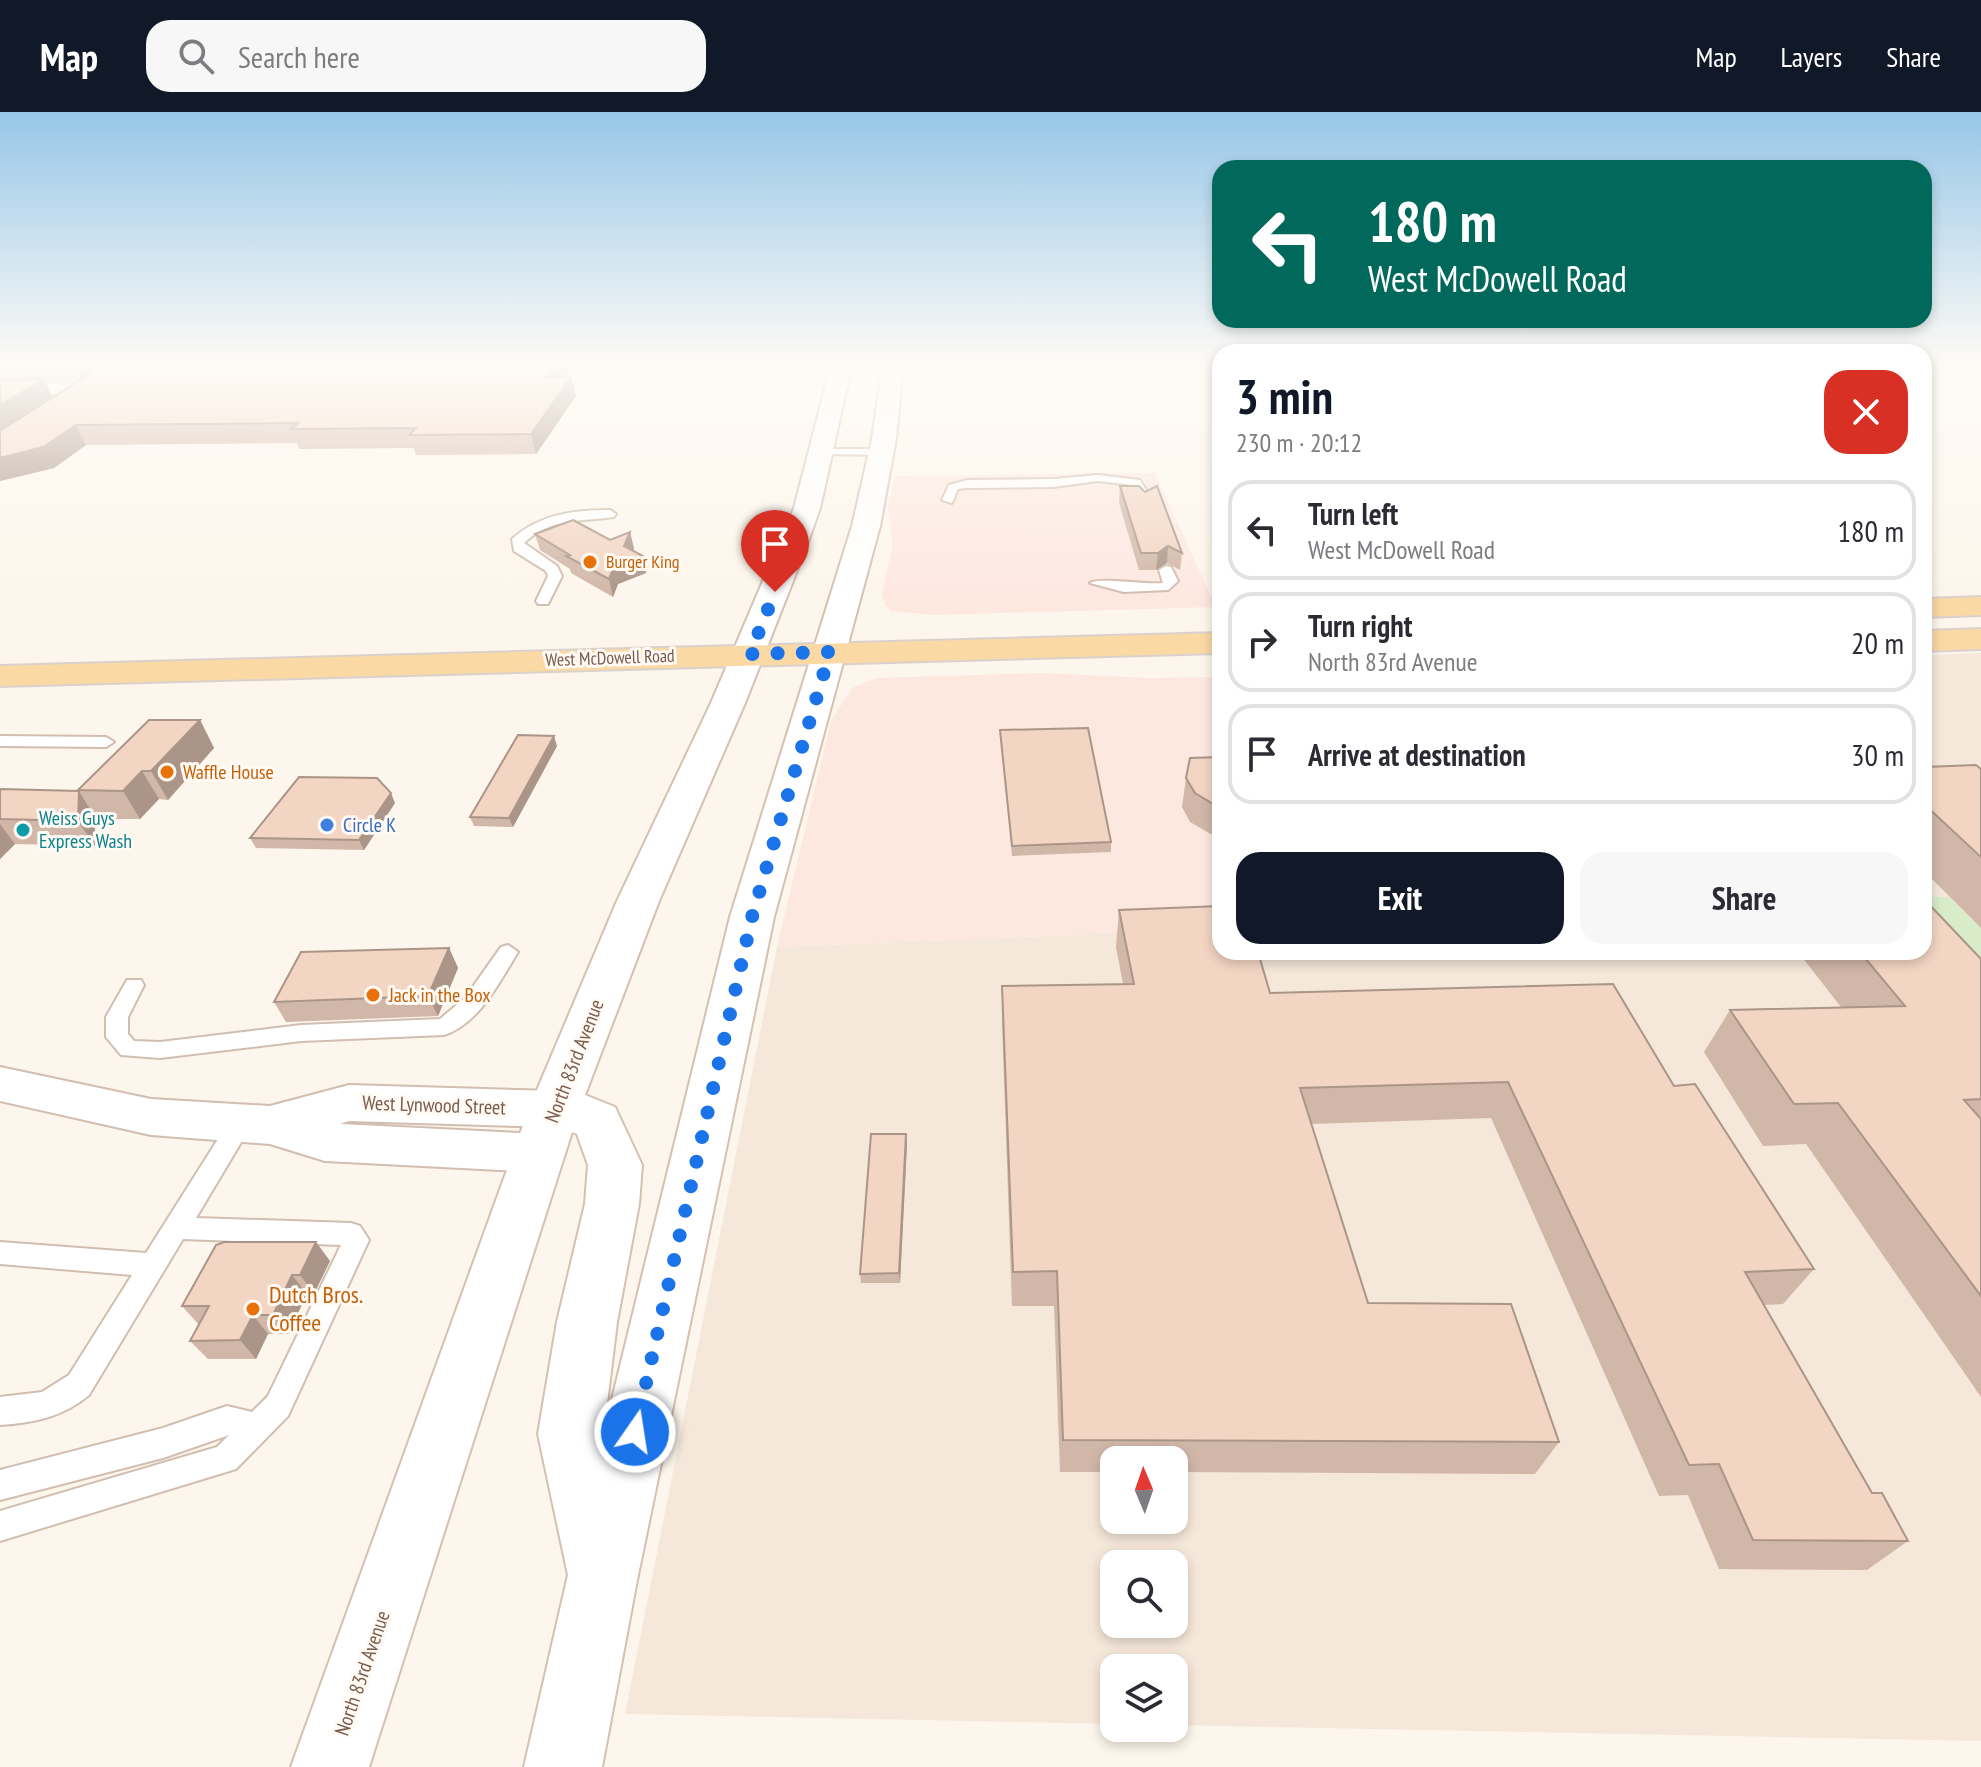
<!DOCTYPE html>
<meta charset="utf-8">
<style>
body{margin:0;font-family:"PT Sans Narrow",sans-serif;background:#f7f7f7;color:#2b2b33;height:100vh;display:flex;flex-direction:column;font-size:30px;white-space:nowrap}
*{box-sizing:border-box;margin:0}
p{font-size:26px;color:#7c7c81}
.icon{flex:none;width:44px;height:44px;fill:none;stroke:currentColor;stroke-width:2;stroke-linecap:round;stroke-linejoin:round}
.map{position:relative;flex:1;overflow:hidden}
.sheet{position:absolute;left:1212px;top:232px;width:720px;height:616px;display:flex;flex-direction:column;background:#fff;border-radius:24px;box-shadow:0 4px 12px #0003}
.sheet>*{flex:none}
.top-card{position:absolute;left:1212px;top:48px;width:720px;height:168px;border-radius:24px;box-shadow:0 4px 12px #0003;background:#00695c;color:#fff;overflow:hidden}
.needle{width:52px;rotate:358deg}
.tools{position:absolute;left:1100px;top:1334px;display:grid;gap:16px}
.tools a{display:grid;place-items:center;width:88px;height:88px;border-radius:16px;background:#fff;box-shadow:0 4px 12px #0003;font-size:40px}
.pin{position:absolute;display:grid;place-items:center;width:68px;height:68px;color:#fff;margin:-82px -34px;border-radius:50% 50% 50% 0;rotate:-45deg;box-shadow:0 0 8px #0007}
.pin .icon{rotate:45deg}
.me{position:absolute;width:88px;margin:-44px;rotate:13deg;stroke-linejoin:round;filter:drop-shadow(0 0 6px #0008)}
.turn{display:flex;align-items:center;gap:28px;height:168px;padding:0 24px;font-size:36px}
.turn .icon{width:104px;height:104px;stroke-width:2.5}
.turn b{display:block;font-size:56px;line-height:68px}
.round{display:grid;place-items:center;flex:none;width:84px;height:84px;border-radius:24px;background:#f7f7f7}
.overview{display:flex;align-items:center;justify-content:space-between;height:136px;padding:0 24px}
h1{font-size:48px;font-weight:700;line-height:60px;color:#111827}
.primary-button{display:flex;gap:16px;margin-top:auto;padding:16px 24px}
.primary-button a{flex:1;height:92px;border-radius:24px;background:#111827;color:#fff;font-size:32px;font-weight:700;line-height:92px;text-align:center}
.primary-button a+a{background:#f7f7f7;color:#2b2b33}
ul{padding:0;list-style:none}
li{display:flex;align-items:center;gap:24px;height:100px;margin:0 16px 12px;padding:0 8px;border:4px solid #e1e1e2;border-radius:24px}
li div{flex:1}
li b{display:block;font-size:30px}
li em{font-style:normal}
header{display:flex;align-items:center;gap:48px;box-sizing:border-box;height:112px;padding:0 40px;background:#111827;color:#fff}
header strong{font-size:38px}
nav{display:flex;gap:44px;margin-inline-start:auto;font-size:28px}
.search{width:560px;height:72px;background:#f7f7f7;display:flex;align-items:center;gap:20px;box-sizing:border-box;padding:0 28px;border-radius:24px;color:#7c7c81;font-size:30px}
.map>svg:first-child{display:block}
.residential{fill:#f5e8da;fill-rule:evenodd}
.commercial{fill:#fde8e0}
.green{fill:#d8ecc9}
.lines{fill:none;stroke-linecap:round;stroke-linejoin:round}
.service-casing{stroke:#d1beb0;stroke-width:4}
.minor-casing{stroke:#d1beb0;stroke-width:4}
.secondary-casing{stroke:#d6c0b0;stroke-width:4}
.primary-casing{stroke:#dad1cd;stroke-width:4}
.service{fill:#fff;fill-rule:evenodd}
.minor{fill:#fff;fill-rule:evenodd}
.secondary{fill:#fff;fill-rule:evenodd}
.primary{fill:#fbd9a5;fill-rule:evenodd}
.wall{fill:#d1b7a8;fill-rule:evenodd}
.shaded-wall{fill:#aa9588}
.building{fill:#f3d5c3;stroke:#aa9588;stroke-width:2}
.route{stroke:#1a73e8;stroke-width:14;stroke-dasharray:0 25.2}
.food-dot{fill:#e8710a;stroke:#fffaf3;stroke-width:3}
.shop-dot{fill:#3f7fe0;stroke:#fffaf3;stroke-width:3}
.culture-dot{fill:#0f9aa8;stroke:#fffaf3;stroke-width:3}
.labels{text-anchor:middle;stroke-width:6;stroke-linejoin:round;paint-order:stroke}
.far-food-label{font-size:18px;fill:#c56008;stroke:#fffaf3;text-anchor:start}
.far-street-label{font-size:18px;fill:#7a5c4d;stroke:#fffaf3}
.food-label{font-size:20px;fill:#c56008;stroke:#fffaf3;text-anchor:start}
.culture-label{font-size:20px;fill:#0d838f;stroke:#fffaf3;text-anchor:start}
.shop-label{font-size:20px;fill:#366cbe;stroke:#fffaf3;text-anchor:start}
.street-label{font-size:20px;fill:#7a5c4d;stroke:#fffaf3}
.near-food-label{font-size:24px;fill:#c56008;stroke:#fffaf3;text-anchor:start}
</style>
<header>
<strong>Map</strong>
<div class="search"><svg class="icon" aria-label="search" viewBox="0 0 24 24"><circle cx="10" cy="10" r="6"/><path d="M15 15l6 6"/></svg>Search here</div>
<nav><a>Map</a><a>Layers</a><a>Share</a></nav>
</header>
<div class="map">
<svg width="1981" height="1655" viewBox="0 0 1981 1655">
<rect width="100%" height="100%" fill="#fdf6ec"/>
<path class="residential" d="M1981 541V1629L1174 1613V1556H1114V1612L625 1602 777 835 1220 817V840H1924V543ZM1114 1348H1174V1408H1114ZM1114 1452H1174V1512H1114Z"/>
<g class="commercial">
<polygon points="1155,361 1216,495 934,503 892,499 885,493 882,481 893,433 888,395 895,364"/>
<polygon points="1041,561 1148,566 1220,565 1220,817 777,835 831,609 852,576 876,566"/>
</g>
<polygon class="green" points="1924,785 1949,785 1981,816 1981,903 1924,840"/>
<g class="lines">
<defs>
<g id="service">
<polygon points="818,337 882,337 888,340 882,343 822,342 818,341"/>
<polygon points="1098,363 1140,368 1153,390 1143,393 1132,373 1098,369 1053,375 967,376 958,377 952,391 942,388 949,373 967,368 1053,367"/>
<path d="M610 398 616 402 614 405C580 410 551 405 524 431L557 454 562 464 548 492H538L536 489 548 464 546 459 514 439 512 427C540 402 574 398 610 398Z"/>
<path d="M1166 454 1171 455 1178 469 1168 478 1124 480 1090 471C1099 465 1146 473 1163 471L1159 458Z"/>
<polygon points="0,624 106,625 114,630 106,635 0,634"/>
<path d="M508 833 518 840C500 869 479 912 444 923L301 929 160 946 121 943 106 925V905L127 868H141L144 873 128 905V922L134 929 160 930 301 913 440 907 465 886 501 835Z"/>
<path d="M240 1003 248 1005 252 1012 196 1106 351 1111 360 1114 369 1128 288 1304 236 1357 0 1429V1399L217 1335 229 1323 163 1346 0 1388V1358L163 1316 227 1294 252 1300 268 1284 341 1133 183 1127 89 1283C63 1305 33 1311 0 1313V1285L42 1280 69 1263 132 1163 0 1152V1130L146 1141 232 1005Z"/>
</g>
<g id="minor">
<polygon points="88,271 98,277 95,281 0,284 0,272"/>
<polygon points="0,955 151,987 270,994 349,973 554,979 570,984 577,997 570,1010 554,1015 349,1009 340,1012 540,1022 557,1027 564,1041 557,1055 540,1060 325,1049 270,1032 151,1023 0,989"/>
</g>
<polygon id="secondary" points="831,253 852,253 820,396 806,436 745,591 659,789 585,983 615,995 642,1053 639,1092 617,1210 603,1324 730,805 852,414 872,327 883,253 903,253 896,327 880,414 774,805 637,1468 602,1655 524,1655 568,1463 538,1322 557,1210 585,1092 588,1053 577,1022 572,1020 369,1655 291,1655 529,997 617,789 711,591 794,396"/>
<g id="primary">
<polygon points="1981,485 1981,503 1924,505 1924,487"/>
<polygon points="1981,517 1981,537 1924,539 1924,519"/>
<polygon points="1220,521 1220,541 0,574 0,554"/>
</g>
</defs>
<use href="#service" class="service-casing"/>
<use href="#minor" class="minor-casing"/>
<use href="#secondary" class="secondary-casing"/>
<use href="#primary" class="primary-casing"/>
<use href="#service" class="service"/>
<use href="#minor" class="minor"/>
<use href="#secondary" class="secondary"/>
<use href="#primary" class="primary"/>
</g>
<g class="wall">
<path d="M0 253H573L564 265H571L576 284 536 342 416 343 414 336 299 337 297 331 86 333 54 356 0 369ZM77 268H80L53 286 44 269Z"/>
<polygon points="1120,374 1182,441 1180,458 1167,451 1156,458 1139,458 1119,391"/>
<polygon points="630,420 634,437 633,439 643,444 646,461 618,472 613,485 571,461 570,457 540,438 535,422 610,428"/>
<polygon points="200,608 214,636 168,688 159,687 140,707 97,707 78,678"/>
<polygon points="1000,618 1111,730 1111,740 1012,744"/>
<polygon points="557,634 513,715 474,714 470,705"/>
<polygon points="1220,645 1220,725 1216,725 1190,710 1182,695 1186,666"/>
<polygon points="1924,655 1981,657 1981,816 1924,759"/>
<polygon points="0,677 79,679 95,705 95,734 15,732 0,747"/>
<polygon points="395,691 364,738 256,736 250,726"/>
<polygon points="1119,798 1270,881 1674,974 1814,1157 1783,1192 1764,1193 1872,1381 1908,1429 1867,1458 1719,1457 1688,1383 1659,1384 1491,1006 1311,1012 1368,1191 1559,1330 1535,1362 1174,1360 1174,1348 1114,1348 1114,1360 1060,1360 1054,1194 1012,1194 1002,910 1002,874 1123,872 1116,835"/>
<polygon points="449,836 458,856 438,904 286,910 274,890"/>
<polygon points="1798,840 1924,840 1981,847 1981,1285 1806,1032 1763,1034 1704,940 1730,898 1841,895"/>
<polygon points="907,1032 900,1171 861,1171 860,1162"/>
<polygon points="330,1149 314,1182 307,1182 288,1222 268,1222 256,1247 208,1247 190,1229 199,1213 182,1194"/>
</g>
<g class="shaded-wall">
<polygon points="76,253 106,253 83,268"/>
<polygon points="555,253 573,253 550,284 546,265"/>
<polygon points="571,265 576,284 536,342 531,322"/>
<polygon points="44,267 53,286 0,319 0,293"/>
<polygon points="76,313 86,333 54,356 0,369 0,346"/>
<polygon points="630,420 634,437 628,450 643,444 646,461 618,472 613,485 609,467"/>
<polygon points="1168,434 1167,451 1156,458 1158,441"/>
<polygon points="200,608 214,636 168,688 151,659"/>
<polygon points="554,624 557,634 513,715 509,706"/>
<polygon points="142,659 159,687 140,707 123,679"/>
<polygon points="79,679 95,705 95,734 78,709"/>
<polygon points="391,681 395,691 364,738 359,728"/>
<polygon points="0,712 15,732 0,747"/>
<polygon points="449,836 458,856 438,904 428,884"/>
<polygon points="906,1022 907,1032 900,1171 899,1161"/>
<polygon points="316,1130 330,1149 314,1182 300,1163"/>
<polygon points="292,1163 307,1182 288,1222 273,1203"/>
<polygon points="253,1203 268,1222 256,1247 240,1228"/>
</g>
<g class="building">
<polygon points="104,253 555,253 546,265 571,265 531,322 409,323 416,316 291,317 298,311 76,313 43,335 0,346 0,319"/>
<polygon points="44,267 0,293 0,268"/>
<polygon points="1120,374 1139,374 1145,380 1157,374 1182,441 1168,434 1158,441 1141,441"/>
<polygon points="573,408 610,428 630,420 624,434 643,444 614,455 609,467 566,444 570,443 535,422"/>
<polygon points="149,608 200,608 151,659 142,659 123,679 78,678"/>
<polygon points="1088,616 1111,730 1012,734 1000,618"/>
<polygon points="518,623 554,624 509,706 470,705"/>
<polygon points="1220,645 1220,696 1195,681 1186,666 1190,646"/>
<polygon points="1976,653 1981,657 1981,745 1924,692 1924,655"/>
<polygon points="299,665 377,666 391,681 359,728 250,726"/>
<polygon points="0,677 79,679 78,709 0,707"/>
<polygon points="1924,787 1981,847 1981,987 1964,988 1981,1007 1981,1184 1838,991 1794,992 1730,898 1905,894 1860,840 1924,840"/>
<polygon points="1220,794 1220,840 1258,840 1270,881 1613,872 1674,974 1695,972 1814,1157 1745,1160 1872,1381 1882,1381 1908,1429 1753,1428 1719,1352 1689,1353 1508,970 1300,976 1368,1191 1511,1192 1559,1330 1063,1328 1057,1159 1013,1160 1002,874 1134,872 1119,798"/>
<polygon points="449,836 428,884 274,890 301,840"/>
<polygon points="871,1022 906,1022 899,1161 860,1162"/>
<polygon points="224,1130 316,1130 300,1163 292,1163 273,1203 253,1203 240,1228 190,1229 209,1194 182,1194 216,1133"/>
</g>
<linearGradient id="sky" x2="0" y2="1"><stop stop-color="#97c7e8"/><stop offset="0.52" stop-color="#fefbf6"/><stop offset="1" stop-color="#fefbf6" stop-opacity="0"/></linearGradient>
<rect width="1981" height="485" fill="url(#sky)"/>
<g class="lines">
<polyline class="route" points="635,1320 752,805 830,540 750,542 775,480"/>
</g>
<g class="food-dot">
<circle cx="590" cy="450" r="8"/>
<circle cx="167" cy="660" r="8"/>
<circle cx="373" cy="883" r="8"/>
<circle cx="253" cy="1197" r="8"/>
</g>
<circle class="shop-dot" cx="327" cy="713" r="8"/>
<circle class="culture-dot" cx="23" cy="718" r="8"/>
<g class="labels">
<g class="far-food-label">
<text x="606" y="456">Burger King</text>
</g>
<g class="far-street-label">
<text transform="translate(610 546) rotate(-2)" y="6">West McDowell Road</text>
</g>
<g class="food-label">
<text x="183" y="667">Waffle House</text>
<text x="389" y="890">Jack in the Box</text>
</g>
<g class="culture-label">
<text x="39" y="713">Weiss Guys<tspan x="39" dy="23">Express Wash</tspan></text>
</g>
<g class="shop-label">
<text x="343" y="720">Circle K</text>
</g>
<g class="street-label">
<text transform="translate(574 949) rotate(-69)" y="7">North 83rd Avenue</text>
<text transform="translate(434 993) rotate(2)" y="7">West Lynwood Street</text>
<text transform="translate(362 1561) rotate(-71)" y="7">North 83rd Avenue</text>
</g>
<g class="near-food-label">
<text x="269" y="1191">Dutch Bros.<tspan x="269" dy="28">Coffee</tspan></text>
</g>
</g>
</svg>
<div class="tools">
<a><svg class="needle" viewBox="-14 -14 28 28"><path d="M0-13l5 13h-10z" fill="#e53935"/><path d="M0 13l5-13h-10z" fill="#7c7c81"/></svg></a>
<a><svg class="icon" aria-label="search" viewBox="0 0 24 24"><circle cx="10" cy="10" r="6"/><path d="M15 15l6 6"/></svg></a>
<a><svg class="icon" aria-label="layers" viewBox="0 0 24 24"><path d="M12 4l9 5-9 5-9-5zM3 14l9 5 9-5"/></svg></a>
</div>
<div class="pin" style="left:775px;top:480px;background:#d93025"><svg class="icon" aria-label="arrive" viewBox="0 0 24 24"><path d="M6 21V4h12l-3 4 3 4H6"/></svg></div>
<svg class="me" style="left:635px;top:1320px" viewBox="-20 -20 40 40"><circle r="17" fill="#1a73e8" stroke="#fff" stroke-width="3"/><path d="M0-11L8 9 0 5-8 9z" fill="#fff"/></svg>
<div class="top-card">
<div class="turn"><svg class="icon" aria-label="left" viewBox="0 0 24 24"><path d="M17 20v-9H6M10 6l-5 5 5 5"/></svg><div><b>180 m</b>West McDowell Road</div></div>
</div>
<section class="sheet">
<div class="overview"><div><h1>3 min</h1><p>230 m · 20:12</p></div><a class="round" style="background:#d93025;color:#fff"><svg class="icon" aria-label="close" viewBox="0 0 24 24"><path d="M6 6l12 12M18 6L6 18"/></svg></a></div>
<ul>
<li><svg class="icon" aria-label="left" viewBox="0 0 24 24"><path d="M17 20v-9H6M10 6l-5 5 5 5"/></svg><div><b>Turn left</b><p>West McDowell Road</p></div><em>180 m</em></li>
<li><svg class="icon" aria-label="right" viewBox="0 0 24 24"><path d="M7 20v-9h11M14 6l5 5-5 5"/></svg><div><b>Turn right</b><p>North 83rd Avenue</p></div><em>20 m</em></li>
<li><svg class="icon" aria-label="arrive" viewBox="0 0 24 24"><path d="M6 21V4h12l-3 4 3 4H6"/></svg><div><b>Arrive at destination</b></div><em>30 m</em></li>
</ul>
<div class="primary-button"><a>Exit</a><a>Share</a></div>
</section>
</div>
